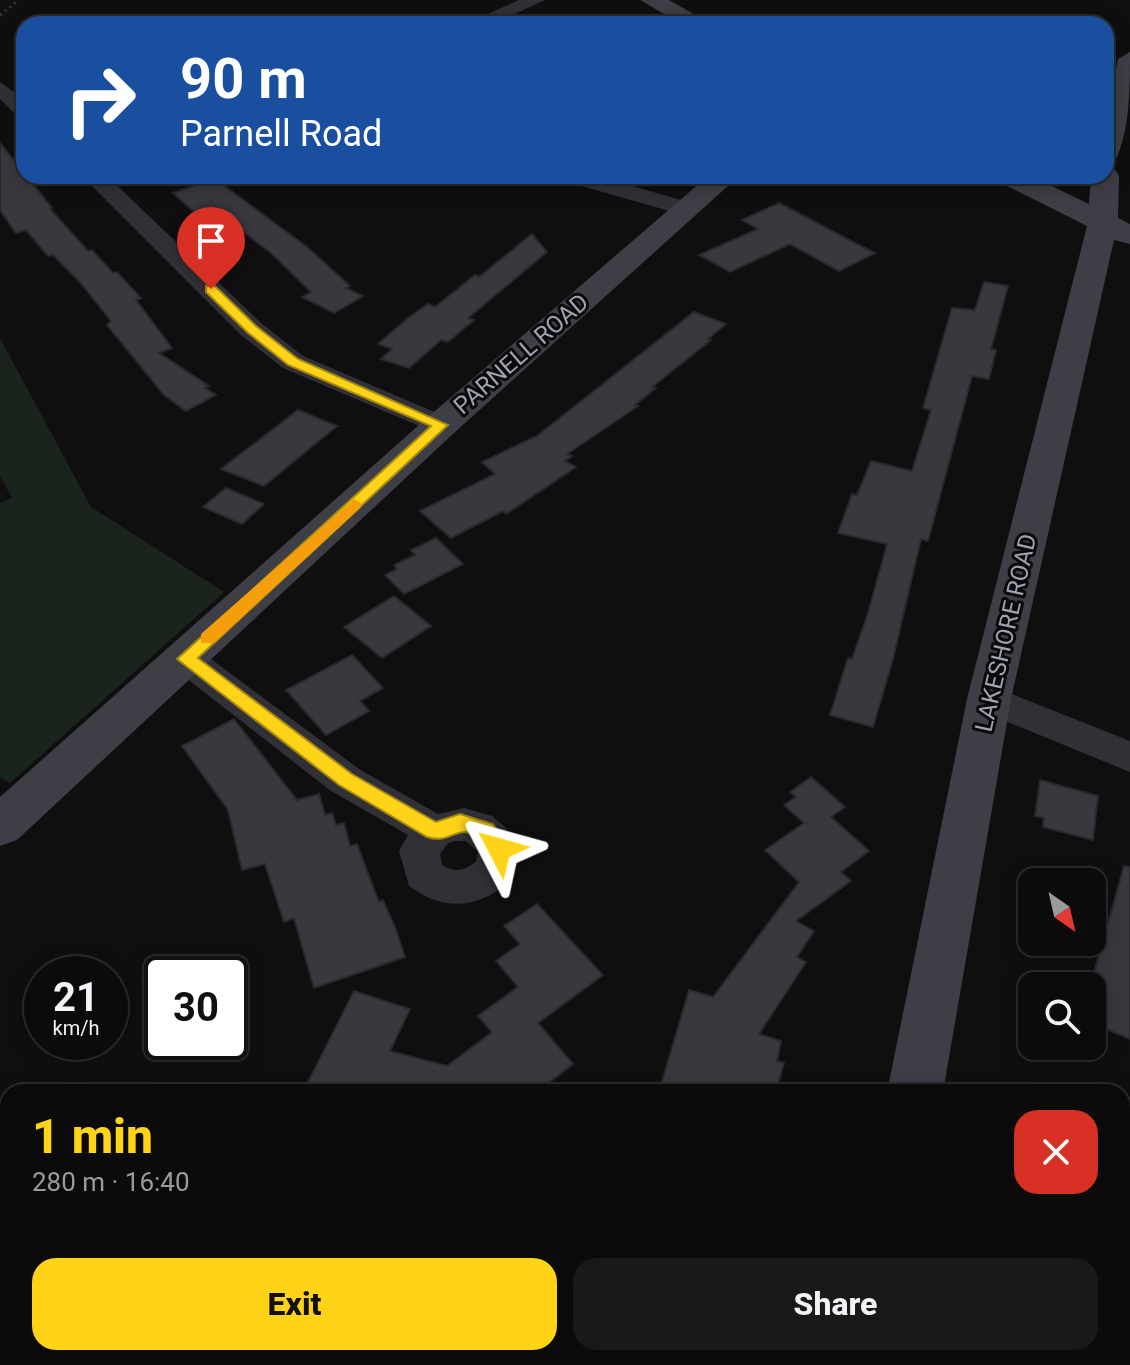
<!DOCTYPE html>
<meta charset="utf-8">
<style>
body{margin:0;font-family:Roboto,sans-serif;background:#19191a;color:#f1f3f6;height:100vh;display:flex;flex-direction:column;font-size:30px;white-space:nowrap}
*{box-sizing:border-box;margin:0}
p{font-size:26px;color:#9a9b9d}
.icon{flex:none;width:44px;height:44px;fill:none;stroke:currentColor;stroke-width:2;stroke-linecap:round;stroke-linejoin:round}
.map{position:relative;flex:1;overflow:hidden}
.sheet{position:absolute;left:0px;top:1084px;width:1130px;height:282px;display:flex;flex-direction:column;background:#0b0b0c;border-radius:24px 24px 0 0;box-shadow:0 4px 20px #0003,0 0 0 2px #2b2b2d}
.sheet>*{flex:none}
.banner{position:absolute;left:16px;top:16px;width:1098px;height:168px;border-radius:24px;box-shadow:0 4px 20px #0003,0 0 0 2px #2b2b2d;background:#1a4fa0;color:#fff;overflow:hidden}
.needle{width:52px;rotate:146deg}
.buttons{position:absolute;left:1018px;top:868px;display:grid;gap:16px}
.buttons a{display:grid;place-items:center;width:88px;height:88px;border-radius:16px;background:#0b0b0c;box-shadow:0 4px 20px #0003,0 0 0 2px #2b2b2d;font-size:40px}
.speed{position:absolute;left:24px;top:956px;display:flex;gap:16px;font-size:40px;font-weight:700;text-align:center}
.speed>*{display:grid;place-content:center;width:104px;height:104px;border-radius:50%;background:#0b0b0c;box-shadow:0 4px 20px #0003,0 0 0 2px #2b2b2d;line-height:1}
.speed small{font-size:20px;font-weight:400}
.speed .limit{border:4px solid #111;border-radius:12px;background:#fff;color:#111}
.pin{position:absolute;display:grid;place-items:center;width:68px;height:68px;color:#fff;margin:-82px -34px;border-radius:50% 50% 50% 0;rotate:-45deg;box-shadow:0 0 8px #0007}
.pin .icon{rotate:45deg}
.me{position:absolute;width:88px;margin:-44px;rotate:309deg;stroke-linejoin:round;filter:drop-shadow(0 0 6px #0008)}
.turn{display:flex;align-items:center;gap:28px;height:168px;padding:0 32px;font-size:36px}
.turn .icon{width:104px;height:104px;stroke-width:2.5}
.turn b{display:block;font-size:56px;line-height:68px}
.round{display:grid;place-items:center;flex:none;width:84px;height:84px;border-radius:24px;background:#19191a}
.summary{display:flex;align-items:center;justify-content:space-between;height:136px;padding:0 32px}
h1{font-size:48px;font-weight:800;line-height:60px;color:#ffd318}
.primary-button{display:flex;gap:16px;margin-top:auto;padding:16px 32px}
.primary-button a{flex:1;height:92px;border-radius:24px;background:#ffd318;color:#111;font-size:32px;font-weight:800;line-height:92px;text-align:center}
.primary-button a+a{background:#19191a;color:#f1f3f6}
.map>svg:first-child{display:block}
.green{fill:#1b231d}
.building{fill:#38393f;stroke:#29292d;stroke-width:2}
.lines{fill:none;stroke-linecap:round;stroke-linejoin:round}
.path{stroke:#36373d;stroke-width:3;stroke-dasharray:2 4;stroke-linecap:butt}
.street{fill:#303036;fill-rule:evenodd}
.secondary{fill:#3d3e46;fill-rule:evenodd}
.route{fill:#ffd318;stroke:#a68910;stroke-width:2}
.slow{fill:#f59e0b}
.labels{text-anchor:middle;stroke-width:6;stroke-linejoin:round;paint-order:stroke}
.street-label{font-size:24px;fill:#9ea2b3;stroke:#0a0a0b}
</style>
<div class="map">
<svg width="1130" height="1365" viewBox="0 0 1130 1365">
<rect width="100%" height="100%" fill="#0f0f10"/>
<polygon class="green" points="0,338 91,507 224,592 10,783 0,777 0,503 12,498 0,476"/>
<g class="building">
<polygon points="0,143 52,208 50,209 88,251 92,250 113,273 117,272 141,298 136,300 172,348 159,353 209,386 205,388 216,395 186,411 164,395 107,325 111,321 79,281 53,255 48,256 26,230 16,233 0,210"/>
<polygon points="215,179 307,247 350,286 346,288 363,296 334,313 302,297 311,292 270,252 226,219 208,225 173,193"/>
<polygon points="779,203 851,241 875,253 839,271 790,244 730,272 699,255 758,229 742,220"/>
<polygon points="532,234 547,252 468,318 474,320 448,342 441,340 409,368 381,359 392,349 378,344 408,318 428,304 435,307 475,275 479,277"/>
<polygon points="984,282 1008,286 991,349 996,350 989,379 972,376 928,541 921,539 893,659 873,727 830,715 848,658 852,659 868,613 887,544 838,533 852,494 857,495 871,461 912,471 931,410 923,408 952,308 975,310"/>
<polygon points="694,312 726,324 708,339 711,340 652,387 656,388 635,405 638,406 567,454 572,456 565,461 576,467 506,514 503,511 451,538 420,511 495,474 482,462 537,436"/>
<polygon points="298,410 337,426 264,486 221,469"/>
<polygon points="226,488 264,504 242,524 203,507"/>
<polygon points="436,538 463,564 404,594 385,575 397,569 394,565 415,555 411,550"/>
<polygon points="394,596 431,626 382,658 344,627"/>
<polygon points="352,655 383,688 360,701 369,711 326,735 286,690"/>
<polygon points="234,719 297,800 319,794 325,815 332,813 336,825 344,823 350,846 357,844 379,902 383,900 395,927 405,957 314,988 294,918 284,922 265,864 242,870 228,810 182,746"/>
<polygon points="811,777 845,807 831,817 869,851 841,872 851,881 796,921 814,931 797,957 806,962 759,1034 781,1041 777,1061 784,1063 776,1092 659,1092 689,990 713,997 799,882 765,850 804,823 784,805 796,797 790,792"/>
<polygon points="1040,780 1098,796 1093,840 1043,827 1044,818 1035,816"/>
<polygon points="1124,866 1130,867 1130,1039 1092,1023 1092,980"/>
<polygon points="537,904 603,975 538,1023 573,1064 537,1092 303,1092 354,991 410,1009 390,1051 447,1066 492,1032 478,1016 518,987 496,961 520,944 504,926"/>
</g>
<g class="lines">
<polyline class="path" points="0,15 19,0"/>
<g class="street">
<polygon points="519,0 545,0 493,24 466,24"/>
<polygon points="0,82 24,99 24,116 16,115 0,99"/>
<polygon points="82,176 107,176 261,323 303,356 451,419 456,425 451,431 431,431 283,368 241,335"/>
<polygon points="560,176 597,176 695,204 699,209 687,216 564,181"/>
<path d="M186 646 199 650 359 769 438 814 464 808 492 816 506 828 519 849 508 884C473 909 444 911 409 886L399 851 408 835 331 791 173 668 168 659 173 650ZM455 841H466L478 852 476 862C463 871 455 873 442 865L440 854 448 843Z"/>
<polygon points="989,685 1130,741 1130,772 976,709 971,699 976,689"/>
</g>
<g class="secondary">
<polygon points="640,0 669,0 711,24 681,24"/>
<path d="M1130 52C1130 87 1130 128 1116 159L1106 161V119L1118 59Z"/>
<polygon points="1106,168 1115,170 1119,176 1118,218 1130,224 1130,244 1114,240 1011,699 943,1092 887,1092 967,699 1087,226 999,182 995,176 1031,176 1089,204 1091,176 1106,176"/>
<polygon points="708,176 739,176 454,433 17,840 0,846 0,797 428,417"/>
<polygon points="833,1358 899,1358 897,1365 831,1365"/>
</g>
</g>
<path class="route" d="M206 286H215L256 326 298 359 448 425 198 658 352 774 436 822 460 814 493 824 510 849 507 855H492C460 810 457 847 427 837L339 785 177 659 431 426 288 365 247 332 206 292Z"/>
<polygon class="slow" points="354,499 362,504 360,508 214,643 201,643 201,634"/>
<g class="labels">
<g class="street-label">
<text transform="translate(521 354) rotate(-41)" y="8">PARNELL ROAD</text>
<text transform="translate(1006 633) rotate(-77)" y="8">LAKESHORE ROAD</text>
</g>
</g>
</svg>
<div class="buttons">
<a><svg class="needle" viewBox="-14 -14 28 28"><path d="M0-13l5 13h-10z" fill="#e53935"/><path d="M0 13l5-13h-10z" fill="#9a9b9d"/></svg></a>
<a><svg class="icon" aria-label="search" viewBox="0 0 24 24"><circle cx="10" cy="10" r="6"/><path d="M15 15l6 6"/></svg></a>
</div>
<div class="speed"><div>21<small>km/h</small></div><div class="limit">30</div></div>
<div class="pin" style="left:211px;top:289px;background:#d93025"><svg class="icon" aria-label="arrive" viewBox="0 0 24 24"><path d="M6 21V4h12l-3 4 3 4H6"/></svg></div>
<svg class="me" style="left:499px;top:849px" viewBox="-20 -20 40 40"><path d="M0-17L14 15 0 8-14 15z" fill="#ffd318" stroke="#fff" stroke-width="4"/></svg>
<div class="banner">
<div class="turn"><svg class="icon" aria-label="right" viewBox="0 0 24 24"><path d="M7 20v-9h11M14 6l5 5-5 5"/></svg><div><b>90 m</b>Parnell Road</div></div>
</div>
<section class="sheet">
<div class="summary"><div><h1>1 min</h1><p>280 m · 16:40</p></div><a class="round" style="background:#d93025;color:#fff"><svg class="icon" aria-label="close" viewBox="0 0 24 24"><path d="M6 6l12 12M18 6L6 18"/></svg></a></div>
<div class="primary-button"><a>Exit</a><a>Share</a></div>
</section>
</div>
